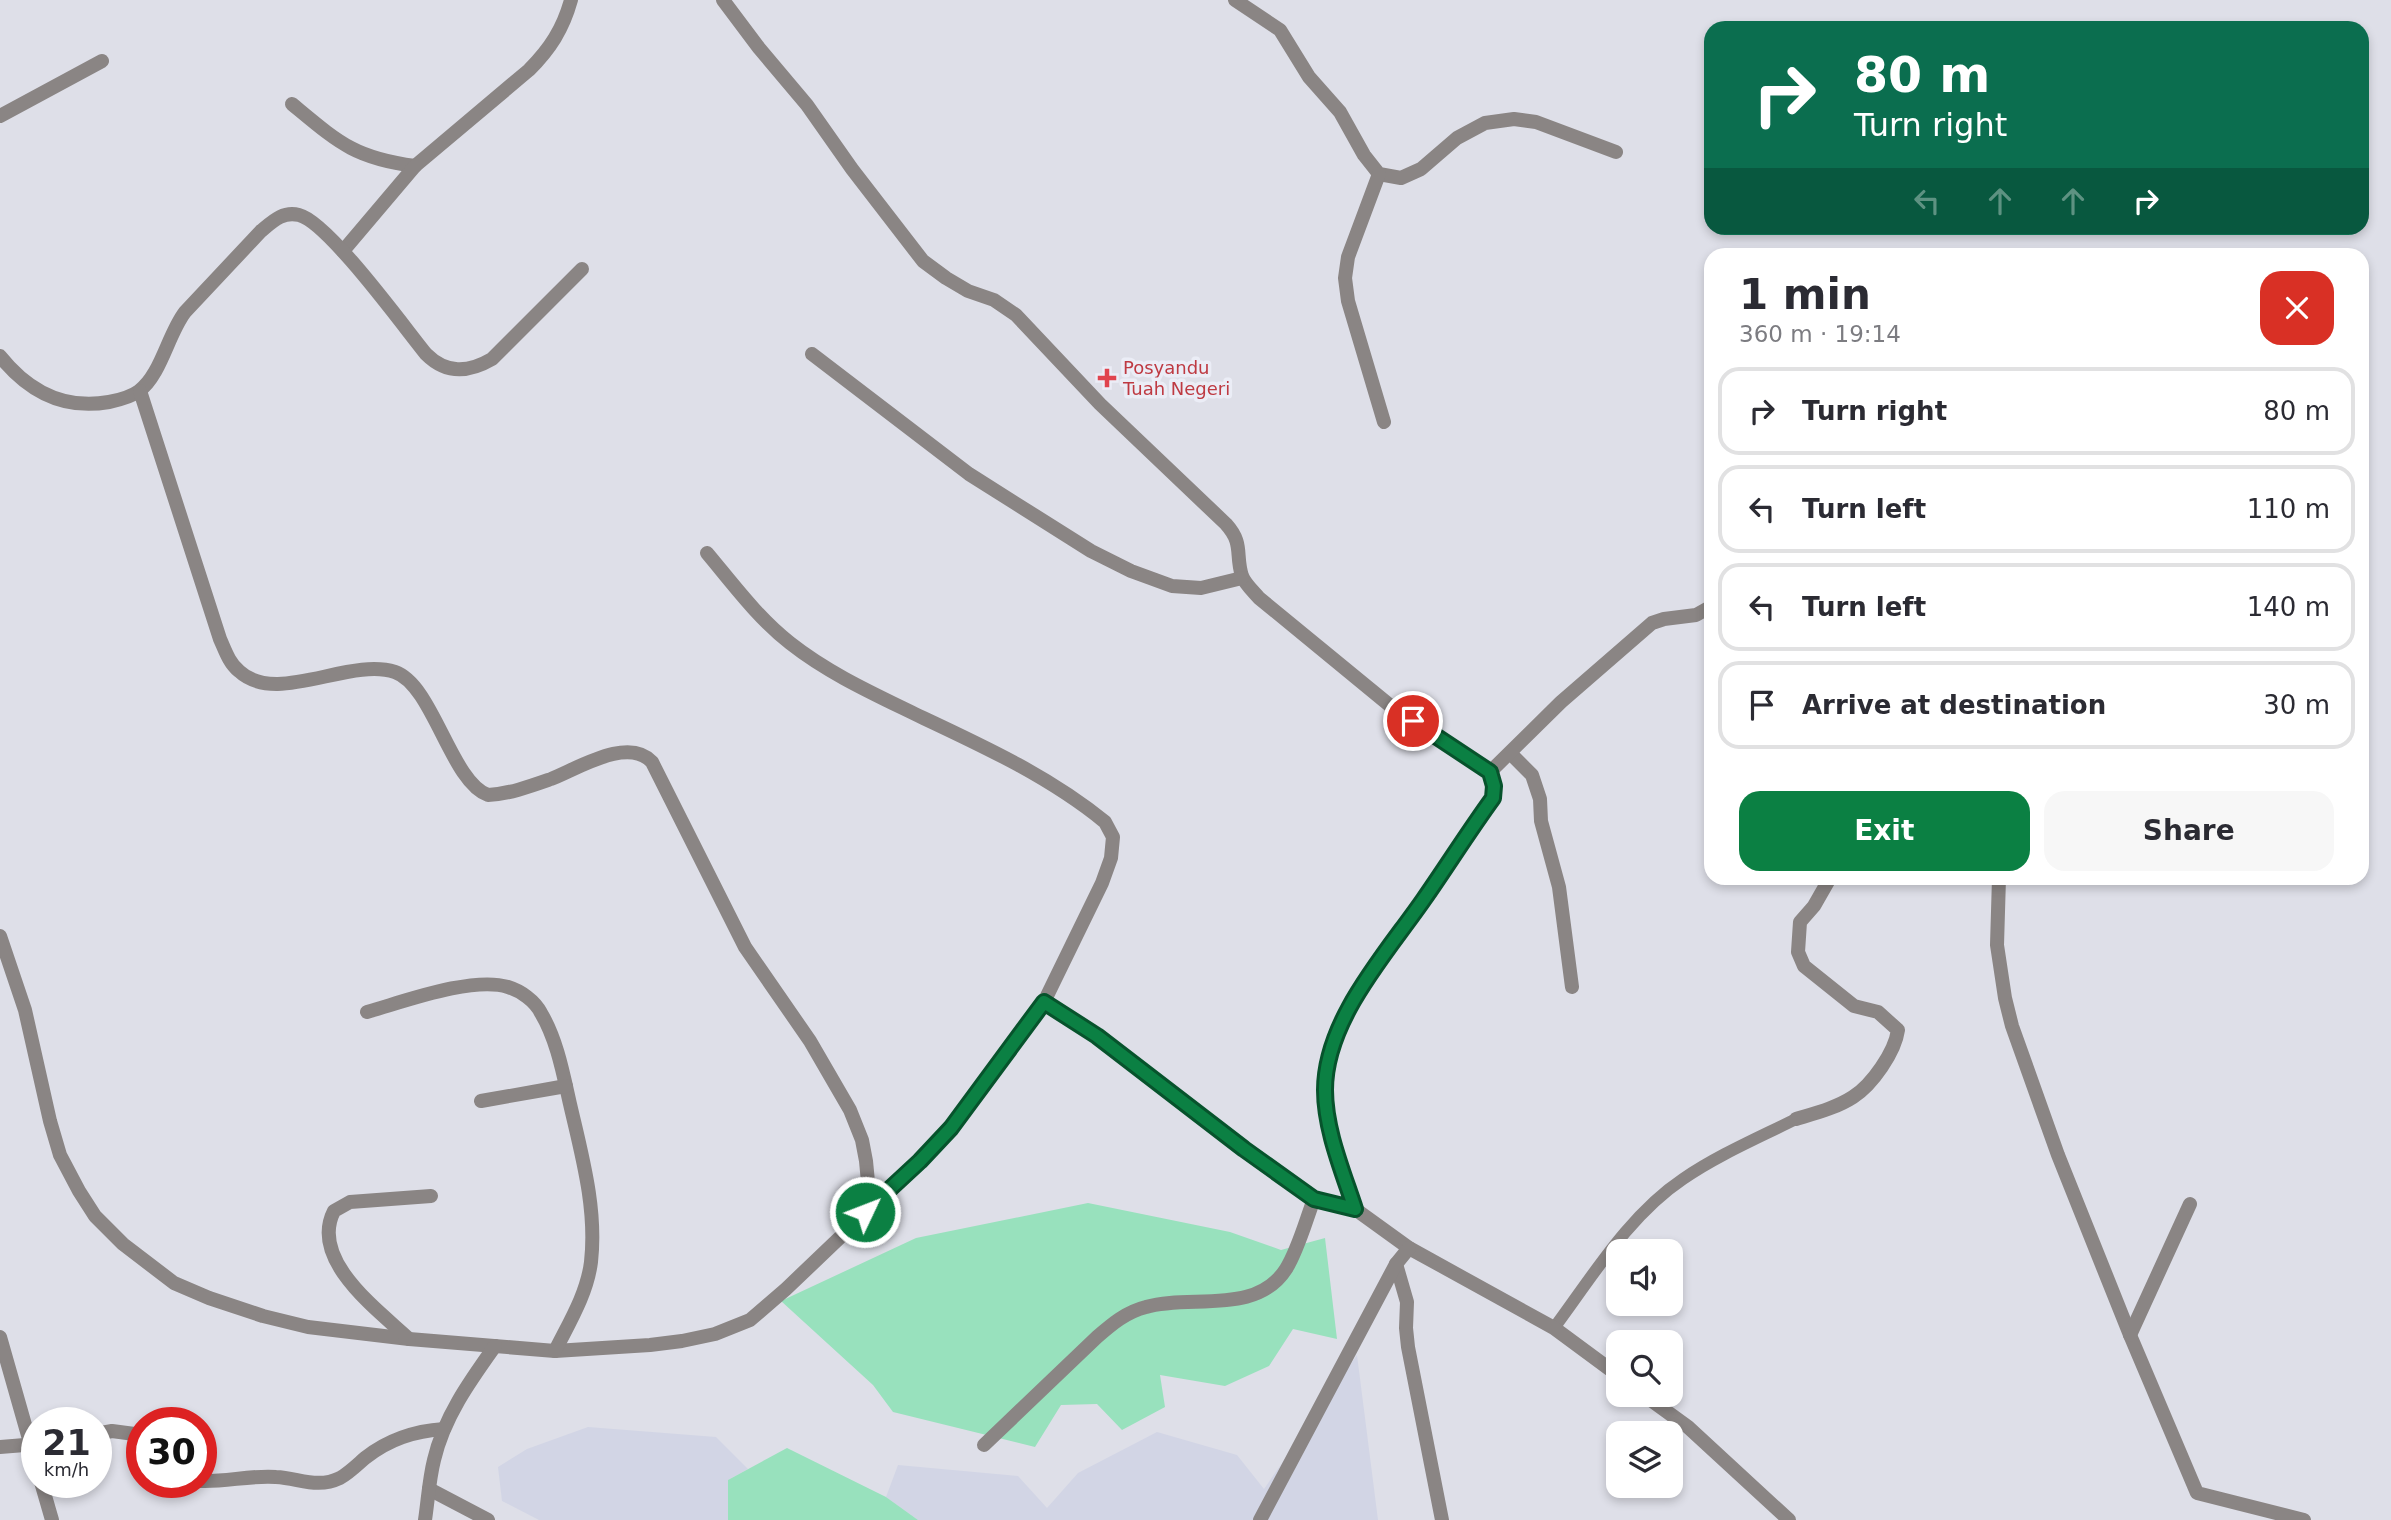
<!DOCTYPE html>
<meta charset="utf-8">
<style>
body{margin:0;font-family:"DejaVu Sans",sans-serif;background:#f7f7f7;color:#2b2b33;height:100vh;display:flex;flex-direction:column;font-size:26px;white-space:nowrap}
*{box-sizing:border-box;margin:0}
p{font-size:23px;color:#7c7c81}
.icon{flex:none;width:38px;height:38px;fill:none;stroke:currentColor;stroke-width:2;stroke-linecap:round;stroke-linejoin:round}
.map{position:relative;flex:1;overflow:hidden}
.sheet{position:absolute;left:1704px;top:248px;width:665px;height:637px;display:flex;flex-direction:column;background:#fff;border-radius:21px;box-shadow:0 4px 10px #0003}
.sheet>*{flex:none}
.banner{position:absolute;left:1704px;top:21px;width:665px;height:214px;border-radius:21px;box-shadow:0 4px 10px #0003;background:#0b6e4f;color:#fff;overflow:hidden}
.controls{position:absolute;left:1606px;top:1239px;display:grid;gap:14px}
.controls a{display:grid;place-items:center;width:77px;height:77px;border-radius:14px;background:#fff;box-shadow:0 4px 10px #0003;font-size:35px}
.speed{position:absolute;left:21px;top:1407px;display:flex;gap:14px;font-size:35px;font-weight:700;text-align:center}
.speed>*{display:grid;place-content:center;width:91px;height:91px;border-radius:50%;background:#fff;box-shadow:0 4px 10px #0003;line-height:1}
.speed small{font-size:18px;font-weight:400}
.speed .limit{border:10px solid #d22;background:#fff;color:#111}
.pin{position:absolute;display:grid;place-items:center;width:60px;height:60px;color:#fff;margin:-30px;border:4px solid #fff;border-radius:50%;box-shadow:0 2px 7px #0007}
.me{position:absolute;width:77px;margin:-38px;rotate:47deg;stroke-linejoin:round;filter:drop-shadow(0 0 5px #0008)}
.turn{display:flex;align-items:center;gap:24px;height:147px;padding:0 35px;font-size:32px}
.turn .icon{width:91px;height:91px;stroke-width:2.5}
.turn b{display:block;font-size:49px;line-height:60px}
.lanes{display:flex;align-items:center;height:66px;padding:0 35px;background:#0003;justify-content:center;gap:35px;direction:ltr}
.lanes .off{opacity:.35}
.round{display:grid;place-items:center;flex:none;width:74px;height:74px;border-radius:21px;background:#f7f7f7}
.headline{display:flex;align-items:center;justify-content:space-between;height:119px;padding:0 35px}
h1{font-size:42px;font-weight:700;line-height:52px}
.cta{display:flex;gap:14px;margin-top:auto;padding:14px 35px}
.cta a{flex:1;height:80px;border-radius:21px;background:#0b8043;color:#fff;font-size:28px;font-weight:700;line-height:80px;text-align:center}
.cta a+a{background:#f7f7f7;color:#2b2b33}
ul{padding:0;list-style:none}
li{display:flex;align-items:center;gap:21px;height:88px;margin:0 14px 10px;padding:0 21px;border:4px solid #e1e1e2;border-radius:21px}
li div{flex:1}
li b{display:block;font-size:26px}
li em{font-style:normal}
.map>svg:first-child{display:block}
.built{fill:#d2d5e5}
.green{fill:#98e1bd}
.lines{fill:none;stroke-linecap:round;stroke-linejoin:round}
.lane{stroke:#8a8584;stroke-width:12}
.street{stroke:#8a8584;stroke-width:14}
.route-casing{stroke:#07532c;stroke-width:18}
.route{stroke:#0b8043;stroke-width:12}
.health-dot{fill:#e0444e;stroke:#ebedf6;stroke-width:2.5}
.labels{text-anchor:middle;stroke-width:7;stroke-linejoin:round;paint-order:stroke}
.health-label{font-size:18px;fill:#be3a42;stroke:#ebedf6;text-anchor:start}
</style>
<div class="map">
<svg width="2391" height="1520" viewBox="0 0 2391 1520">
<rect width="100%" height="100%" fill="#dedfe8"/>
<g class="built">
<polygon points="1357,1355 1378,1520 918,1520 886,1497 898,1465 1018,1476 1047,1508 1078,1473 1157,1432 1237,1455 1264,1489"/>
<polygon points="588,1427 716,1437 748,1469 728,1480 728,1520 539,1520 502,1501 498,1467 527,1449"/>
</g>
<g class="green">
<polygon points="1088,1203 1230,1232 1281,1250 1325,1238 1337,1339 1293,1329 1269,1366 1225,1386 1160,1375 1165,1407 1122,1430 1097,1404 1061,1405 1035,1447 893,1412 873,1385 781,1301 916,1238"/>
<polygon points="787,1448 886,1497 918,1520 728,1520 728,1480"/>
</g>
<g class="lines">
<path class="lane" d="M1554 1328C1592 1277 1629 1215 1683 1179 1718 1155 1758 1138 1796 1119"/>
<g class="street">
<path d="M723 0 759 48 807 105 852 169 923 261 946 278 968 291 994 300 1016 315 1100 404 1226 524C1244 544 1235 554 1242 576 1245 584 1254 592 1259 598L1393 708 1490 772 1495 786 1493 798C1469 831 1447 866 1424 899 1386 954 1325 1020 1325 1090 1325 1130 1343 1171 1355 1209"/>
<polyline points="1235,0 1280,30 1309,77 1340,112 1364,155 1379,174 1401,178 1421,169 1457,138 1485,123 1514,119 1536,122 1616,152"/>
<path d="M292 104C338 142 354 158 415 166"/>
<polyline points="0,116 102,61"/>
<polyline points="1379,174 1348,257 1345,278 1348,301 1384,422"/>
<path d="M343 251 415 166 529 70C550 49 563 29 571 0"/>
<polyline points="812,354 969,474 1091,551 1131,571 1172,586 1201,588 1242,578"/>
<path d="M0 356C28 391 64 410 109 402 119 400 131 397 139 391 161 375 168 334 185 312L261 231C273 221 283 211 299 215 328 222 404 327 426 354 446 374 468 373 492 359L582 269"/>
<path d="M140 391 220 639C225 650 229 663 239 671 276 706 349 657 395 672 433 685 451 782 488 795 509 794 531 786 551 779 577 769 628 736 652 762L745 947 810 1041 850 1110 862 1140 866 1161 868 1182 865 1212"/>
<polyline points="1511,754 1532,775 1540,799 1541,821 1559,887 1572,987"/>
<polyline points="1490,772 1561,702 1652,623 1664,619 1696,615 1712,606"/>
<polyline points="1999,878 1997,945 2005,998 2012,1026 2058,1155 2130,1335 2197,1493 2304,1520"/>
<path d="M0 936 25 1010 50 1121 60 1155 79 1191 95 1216 123 1244 174 1283 209 1298 263 1316 308 1327 409 1339 555 1351 650 1345 682 1341 715 1334 750 1320 786 1289 920 1161 951 1128 1044 1002 1102 883 1111 858 1113 837 1105 822C1049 776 981 745 915 714 872 693 828 673 790 643 758 618 733 584 707 553"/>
<polyline points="1044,1002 1097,1036 1244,1149 1314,1199 1355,1209 1409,1248 1554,1328 1619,1376"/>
<path d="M367 1012C403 1002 472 976 508 987 521 991 535 1001 541 1013 557 1040 563 1073 570 1104 582 1156 597 1209 591 1262 587 1294 569 1323 555 1351"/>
<polyline points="481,1101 566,1086"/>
<path d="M1796 1119C1816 1113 1836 1108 1853 1097 1872 1085 1895 1052 1898 1030L1878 1012 1854 1006 1804 966 1798 952 1800 922 1814 906 1830 878"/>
<polyline points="1396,1264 1407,1302 1406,1328 1408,1347 1442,1520"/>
<polyline points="2130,1335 2190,1204"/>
<polyline points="0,1337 37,1467"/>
<path d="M409 1339C378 1310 309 1260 334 1211L350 1202 431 1196"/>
<polyline points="1644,1395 1688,1427 1789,1520"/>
<polyline points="96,1434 112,1431 142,1435"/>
<path d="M984 1445 1097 1337C1112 1324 1126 1312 1146 1307 1190 1294 1256 1316 1286 1269 1298 1250 1306 1220 1314 1199"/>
<polyline points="0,1447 37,1444"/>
<path d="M201 1481C226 1482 251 1475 276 1477 299 1478 317 1489 340 1478 349 1473 357 1465 365 1458 389 1439 414 1431 444 1429"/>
<polyline points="41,1482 52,1520"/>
<polyline points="429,1489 488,1520"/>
<path d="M425 1520C428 1500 429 1480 434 1460 444 1417 470 1381 495 1346"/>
<polyline points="1260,1520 1396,1264 1409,1248"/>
</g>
</g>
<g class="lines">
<defs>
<path id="route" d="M865 1212 920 1161 951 1128 1044 1002 1097 1036 1244 1149 1314 1199 1355 1209C1343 1172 1325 1130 1325 1090 1325 1020 1386 954 1424 899 1447 866 1469 831 1493 798L1494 786 1490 772 1413 721"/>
</defs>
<use href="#route" class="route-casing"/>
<use href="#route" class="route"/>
</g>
<path class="health-dot" d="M1103.5 367.5h7v7h7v7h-7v7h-7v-7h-7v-7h7z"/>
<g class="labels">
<g class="health-label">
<text x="1123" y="374">Posyandu<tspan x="1123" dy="21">Tuah Negeri</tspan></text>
</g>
</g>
</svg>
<div class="controls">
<a><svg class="icon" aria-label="sound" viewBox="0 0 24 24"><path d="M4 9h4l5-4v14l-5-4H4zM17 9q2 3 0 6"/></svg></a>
<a><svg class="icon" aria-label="search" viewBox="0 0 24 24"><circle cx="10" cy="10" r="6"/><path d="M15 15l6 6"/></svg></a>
<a><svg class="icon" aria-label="layers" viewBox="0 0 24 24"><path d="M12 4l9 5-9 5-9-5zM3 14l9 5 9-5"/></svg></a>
</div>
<div class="speed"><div>21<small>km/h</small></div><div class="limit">30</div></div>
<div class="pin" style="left:1413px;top:721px;background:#d93025"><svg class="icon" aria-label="arrive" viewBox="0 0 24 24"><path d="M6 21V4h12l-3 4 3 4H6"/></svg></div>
<svg class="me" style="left:865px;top:1212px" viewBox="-20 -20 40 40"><circle r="17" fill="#0b8043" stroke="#fff" stroke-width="3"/><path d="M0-11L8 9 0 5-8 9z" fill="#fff"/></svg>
<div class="banner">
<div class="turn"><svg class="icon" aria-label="right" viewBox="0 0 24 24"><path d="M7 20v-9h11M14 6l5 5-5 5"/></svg><div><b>80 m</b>Turn right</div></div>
<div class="lanes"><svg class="icon off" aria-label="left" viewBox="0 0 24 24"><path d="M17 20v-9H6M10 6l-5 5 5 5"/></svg><svg class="icon off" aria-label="ahead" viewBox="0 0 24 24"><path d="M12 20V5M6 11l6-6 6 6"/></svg><svg class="icon off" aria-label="ahead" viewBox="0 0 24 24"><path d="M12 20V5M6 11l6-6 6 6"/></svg><svg class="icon" aria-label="right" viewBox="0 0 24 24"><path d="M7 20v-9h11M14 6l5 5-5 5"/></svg></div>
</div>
<section class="sheet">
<div class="headline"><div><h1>1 min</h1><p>360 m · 19:14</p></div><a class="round" style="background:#d93025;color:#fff"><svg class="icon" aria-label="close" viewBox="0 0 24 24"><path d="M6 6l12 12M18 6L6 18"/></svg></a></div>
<ul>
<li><svg class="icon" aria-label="right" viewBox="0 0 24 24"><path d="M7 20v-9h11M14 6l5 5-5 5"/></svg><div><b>Turn right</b></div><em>80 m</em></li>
<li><svg class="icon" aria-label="left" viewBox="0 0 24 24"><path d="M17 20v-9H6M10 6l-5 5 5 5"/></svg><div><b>Turn left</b></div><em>110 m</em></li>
<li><svg class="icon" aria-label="left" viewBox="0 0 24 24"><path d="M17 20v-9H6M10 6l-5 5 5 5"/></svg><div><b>Turn left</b></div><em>140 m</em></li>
<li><svg class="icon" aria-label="arrive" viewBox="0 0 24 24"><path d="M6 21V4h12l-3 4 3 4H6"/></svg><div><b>Arrive at destination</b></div><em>30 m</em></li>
</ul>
<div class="cta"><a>Exit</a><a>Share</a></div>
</section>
</div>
